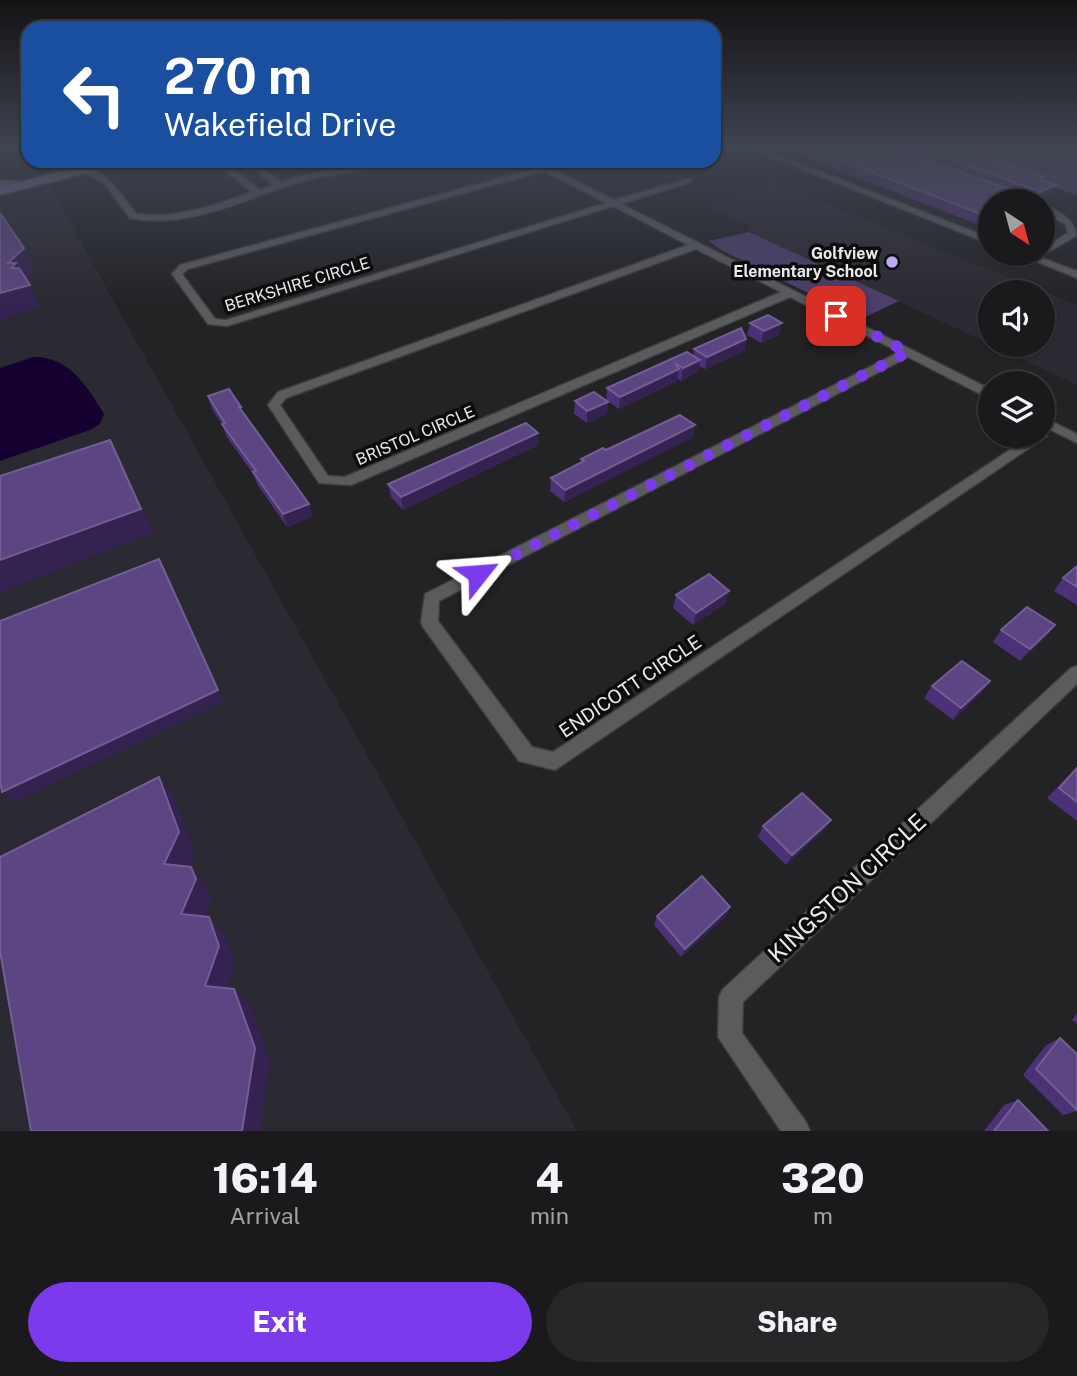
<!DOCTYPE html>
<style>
body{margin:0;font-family:"Public Sans",sans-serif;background:#272729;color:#f1f3f6;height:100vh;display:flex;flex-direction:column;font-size:26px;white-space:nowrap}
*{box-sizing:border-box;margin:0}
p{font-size:23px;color:#9fa1a3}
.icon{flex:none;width:38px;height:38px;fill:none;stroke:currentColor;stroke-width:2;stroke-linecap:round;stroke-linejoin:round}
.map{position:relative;height:1131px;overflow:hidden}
.details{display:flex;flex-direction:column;background:#1a1a1c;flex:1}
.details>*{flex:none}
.hud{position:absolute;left:21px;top:21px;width:700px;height:147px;border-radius:21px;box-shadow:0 2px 5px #0004,0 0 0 2px #38383b;background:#1a4fa0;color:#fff;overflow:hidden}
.needle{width:46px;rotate:144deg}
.tools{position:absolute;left:978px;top:189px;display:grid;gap:14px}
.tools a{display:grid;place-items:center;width:77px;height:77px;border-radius:50%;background:#1a1a1c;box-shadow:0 2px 5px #0004,0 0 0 2px #38383b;font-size:35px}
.pin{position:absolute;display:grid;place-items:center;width:60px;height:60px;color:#fff;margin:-30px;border-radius:14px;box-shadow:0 4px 10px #0006}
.me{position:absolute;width:77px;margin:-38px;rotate:62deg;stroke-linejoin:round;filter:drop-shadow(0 0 5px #0008)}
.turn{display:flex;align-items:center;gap:24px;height:147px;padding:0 28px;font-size:32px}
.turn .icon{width:91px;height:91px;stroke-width:2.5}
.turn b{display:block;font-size:49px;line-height:60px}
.eta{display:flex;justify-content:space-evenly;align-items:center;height:119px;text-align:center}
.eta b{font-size:42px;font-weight:800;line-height:49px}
.button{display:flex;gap:14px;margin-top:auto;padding:14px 28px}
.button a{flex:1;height:80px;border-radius:42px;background:#7c3aed;color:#fff;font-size:28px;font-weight:800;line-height:80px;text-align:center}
.button a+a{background:#272729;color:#f1f3f6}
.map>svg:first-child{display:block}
.built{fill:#2b2931}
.green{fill:#4d3e6e}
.water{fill:#140031}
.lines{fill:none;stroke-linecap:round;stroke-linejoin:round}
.street-casing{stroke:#3d3d3f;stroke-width:3}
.secondary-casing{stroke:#3d3d3f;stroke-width:3}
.primary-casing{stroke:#3d3d3f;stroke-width:4}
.street{fill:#5b5b5e;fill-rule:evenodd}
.secondary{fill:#6c677d;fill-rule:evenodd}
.primary{fill:#7e729c;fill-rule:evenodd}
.wall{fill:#4b3177}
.shaded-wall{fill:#342351}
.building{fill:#5c4583;stroke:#725e94;stroke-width:2}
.route{stroke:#7c3aed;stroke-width:12;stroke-dasharray:0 21.6}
.poi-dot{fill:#bea9f5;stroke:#0c0c0d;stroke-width:2.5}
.labels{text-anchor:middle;stroke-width:7;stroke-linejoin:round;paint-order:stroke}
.far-poi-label{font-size:16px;font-weight:bold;fill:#e9e9eb;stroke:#0c0c0d;text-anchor:end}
.far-street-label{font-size:16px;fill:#e9e9eb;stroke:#0c0c0d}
.street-label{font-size:19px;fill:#e9e9eb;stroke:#0c0c0d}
.near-street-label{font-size:23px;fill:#e9e9eb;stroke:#0c0c0d}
</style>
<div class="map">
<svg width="1077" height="1131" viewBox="0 0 1077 1131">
<rect width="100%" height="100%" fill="#232225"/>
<g class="built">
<polygon points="773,182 1077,305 1077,385 992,345 1043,345 1043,292 990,292 990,344 749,232 753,227 707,205"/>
<polygon points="48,183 577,1131 0,1131 0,196"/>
</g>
<g class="green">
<polygon points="936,148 1077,148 1077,195"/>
<polygon points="749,232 899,301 861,319 721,250 709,241"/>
</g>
<path class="water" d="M33 357C69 356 87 386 104 414L99 425 90 430 0 461V368Z"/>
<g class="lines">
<defs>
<g id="street">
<polygon points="749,148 760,148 990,238 990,244"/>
<path d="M229 161H239L232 166 233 169 260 190 273 185 244 161H253L281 182C318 171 359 161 398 161 382 170 336 173 315 178 256 192 194 231 130 218L104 183 80 170C100 160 125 199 136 214 176 219 215 205 252 192L226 172 224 165Z"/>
<path d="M526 161H536L546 166 563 161H576L552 169 614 200 691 178V182L621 204 990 389V398L986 397 908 357 439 601 438 621 532 747 553 752 1031 436H1043V433L1047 436 555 770 519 761 423 627 421 622 425 594 899 352 790 297 351 485 319 483 268 405 278 392 688 245 613 206 227 326 208 324 172 274 180 265 537 168ZM544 171 606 203 226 320 215 319 182 274 188 269ZM696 249 781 292 345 477 328 476 280 405 286 398Z"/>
<path d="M1043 205C1058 211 1076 219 1076 236L1043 255 1039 254H1043V248L1068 233 1065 224 1043 212Z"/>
<polygon points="1018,254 1031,254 1077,271 1077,278"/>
<polygon points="1043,417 1077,434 1077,443 1043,426"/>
<polygon points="1077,666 1077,684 743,1002 742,1033 806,1122 810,1131 781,1131 718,1037 719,997 723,989 1071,668"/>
</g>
<polygon id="secondary" points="0,180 19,181 25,185 19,189 0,188"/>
<polygon id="primary" points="102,161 125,161 123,164 0,195 0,187"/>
</defs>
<use href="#street" class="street-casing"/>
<use href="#secondary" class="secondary-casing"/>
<use href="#primary" class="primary-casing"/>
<use href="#street" class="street"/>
<use href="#secondary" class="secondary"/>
<use href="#primary" class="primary"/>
</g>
<g class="wall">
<polygon points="781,148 959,148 1045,176 1043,180 1051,194 1036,201 990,201 990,218 977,224"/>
<polygon points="750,323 779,335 761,343 747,335"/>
<polygon points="746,339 744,351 705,369 699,366 698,372 681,381 677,378 677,381 619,409 606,400 607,388 693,356 694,349"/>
<polygon points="208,396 244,414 313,516 287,527 257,484 254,475 226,436 222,424 212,409"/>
<polygon points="575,401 608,402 607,414 587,423 574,414"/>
<polygon points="693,437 564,502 550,491 551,478 581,463 581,459 606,450"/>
<polygon points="538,445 403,510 391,497 388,484"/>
<polygon points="1077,566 1077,605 1054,591 1063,578"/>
<polygon points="676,595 726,603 693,625 673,608"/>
<polygon points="1055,625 1046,637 1020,661 993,642 1001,630"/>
<polygon points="932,686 981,693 953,720 924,698"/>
<polygon points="1077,768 1077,821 1047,798 1065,779"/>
<polygon points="831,820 824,830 786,865 758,837 763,826"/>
<polygon points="730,907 726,916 681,957 654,925 657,916"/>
<polygon points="1077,1013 1077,1024 1072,1020"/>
<polygon points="1060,1038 1077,1054 1077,1111 1063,1115 1023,1075 1046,1045"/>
<polygon points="1018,1100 1048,1131 984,1131 1004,1105"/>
</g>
<g class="shaded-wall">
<polygon points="1056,185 1051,194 1036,201 1019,201"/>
<polygon points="990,209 990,218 977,224 981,214"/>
<polygon points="24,248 35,271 25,281 30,285 41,307 0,319 0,293 8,263"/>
<polygon points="782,323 779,335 761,343 764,331"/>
<polygon points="746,339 744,351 705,369 707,357"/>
<polygon points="700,360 698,372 681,381 683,368"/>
<polygon points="679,369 677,381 619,409 620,397"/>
<polygon points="608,402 607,414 587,423 587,411"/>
<polygon points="695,425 693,437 564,502 565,490"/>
<polygon points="538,433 538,445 403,510 401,497"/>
<polygon points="110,440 154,533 0,592 0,560"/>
<polygon points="309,504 313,516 287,527 283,514"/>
<polygon points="159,559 224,702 14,802 2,792"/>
<polygon points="729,591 726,603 693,625 696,613"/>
<polygon points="1055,625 1046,637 1020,661 1030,649"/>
<polygon points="990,681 981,693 953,720 961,708"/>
<polygon points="159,777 175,799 195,853 182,883 164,864"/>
<polygon points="831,820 824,830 786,865 792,855"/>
<polygon points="191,867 207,887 212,898 198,932 181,914"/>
<polygon points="730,907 726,916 681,957 685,949"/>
<polygon points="209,917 225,935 235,963 222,1001 205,986"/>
<polygon points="234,989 250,1004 270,1061 260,1131 242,1131"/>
</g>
<g class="building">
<polygon points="808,148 892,148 1020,193 1033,194 1035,190 919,148 959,148 1045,176 1039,179 1056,185 1019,201 1012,200 1009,201 990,201 990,209 981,214"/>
<polygon points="0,213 24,248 8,263 16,263 11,268 19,268 30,285 0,293"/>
<polygon points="768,315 782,323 764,331 750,323"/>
<polygon points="741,328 746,339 707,357 694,349"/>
<polygon points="687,352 700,360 683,368 676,364 679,369 620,397 607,388"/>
<polygon points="229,389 241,407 239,407 309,504 283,514 253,472 256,471 222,424 225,423 208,396"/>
<polygon points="594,392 608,402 587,411 575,401"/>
<polygon points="680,415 695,425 565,490 551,478 584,461 581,459 603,448 606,450"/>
<polygon points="526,423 538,433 401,497 388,484"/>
<polygon points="110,440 141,509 0,560 0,476"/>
<polygon points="159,559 218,690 2,792 0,781 0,621"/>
<polygon points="1077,566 1077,587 1063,578"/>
<polygon points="709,574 729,591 696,613 676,595"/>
<polygon points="1027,607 1055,625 1030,649 1001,630"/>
<polygon points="962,661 990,681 961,708 932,686"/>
<polygon points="1077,768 1077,802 1059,788"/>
<polygon points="159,777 179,832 164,864 191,867 196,879 181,914 209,917 219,946 205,986 234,989 255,1048 242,1131 31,1131 0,951 0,857"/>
<polygon points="802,793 831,820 792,855 763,826"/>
<polygon points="702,876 730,907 685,949 657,916"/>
<polygon points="1060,1038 1077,1054 1077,1110 1036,1069"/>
<polygon points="1018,1100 1048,1131 994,1131"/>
</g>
<linearGradient id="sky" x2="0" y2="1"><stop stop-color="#131314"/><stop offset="0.48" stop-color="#3f4451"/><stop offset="1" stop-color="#3f4451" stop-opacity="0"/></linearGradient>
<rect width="1077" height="307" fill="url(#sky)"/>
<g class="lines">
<polyline class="route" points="478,574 908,352 836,316"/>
</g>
<circle class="poi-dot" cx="892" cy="262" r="7"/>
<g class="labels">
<g class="far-poi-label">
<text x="878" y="259">Golfview<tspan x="878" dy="18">Elementary School</tspan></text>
</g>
<g class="far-street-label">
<text transform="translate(297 284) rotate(-17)" y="6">BERKSHIRE CIRCLE</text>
<text transform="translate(415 435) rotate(-23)" y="6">BRISTOL CIRCLE</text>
</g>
<g class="street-label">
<text transform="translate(630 686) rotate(-34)" y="7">ENDICOTT CIRCLE</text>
</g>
<g class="near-street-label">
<text transform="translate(847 888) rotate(-43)" y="8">KINGSTON CIRCLE</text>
</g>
</g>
</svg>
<div class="tools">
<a><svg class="needle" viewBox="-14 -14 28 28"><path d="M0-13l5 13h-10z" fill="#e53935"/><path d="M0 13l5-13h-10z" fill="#9fa1a3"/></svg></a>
<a><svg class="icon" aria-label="sound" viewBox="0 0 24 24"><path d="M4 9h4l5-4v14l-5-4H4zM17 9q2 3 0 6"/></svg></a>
<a><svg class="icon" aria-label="layers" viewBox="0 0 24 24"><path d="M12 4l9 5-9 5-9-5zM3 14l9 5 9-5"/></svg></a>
</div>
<div class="pin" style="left:836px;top:316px;background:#d93025"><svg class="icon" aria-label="arrive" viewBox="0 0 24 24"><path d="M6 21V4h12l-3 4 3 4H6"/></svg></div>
<svg class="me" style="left:478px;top:574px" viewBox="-20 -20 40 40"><path d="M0-17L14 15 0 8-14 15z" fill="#7c3aed" stroke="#fff" stroke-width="4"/></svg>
<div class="hud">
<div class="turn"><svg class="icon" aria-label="left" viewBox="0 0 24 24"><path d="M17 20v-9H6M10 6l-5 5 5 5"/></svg><div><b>270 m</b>Wakefield Drive</div></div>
</div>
</div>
<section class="details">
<div class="eta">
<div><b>16:14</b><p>Arrival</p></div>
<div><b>4</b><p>min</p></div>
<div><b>320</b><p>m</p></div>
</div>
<div class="button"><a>Exit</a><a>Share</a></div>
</section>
